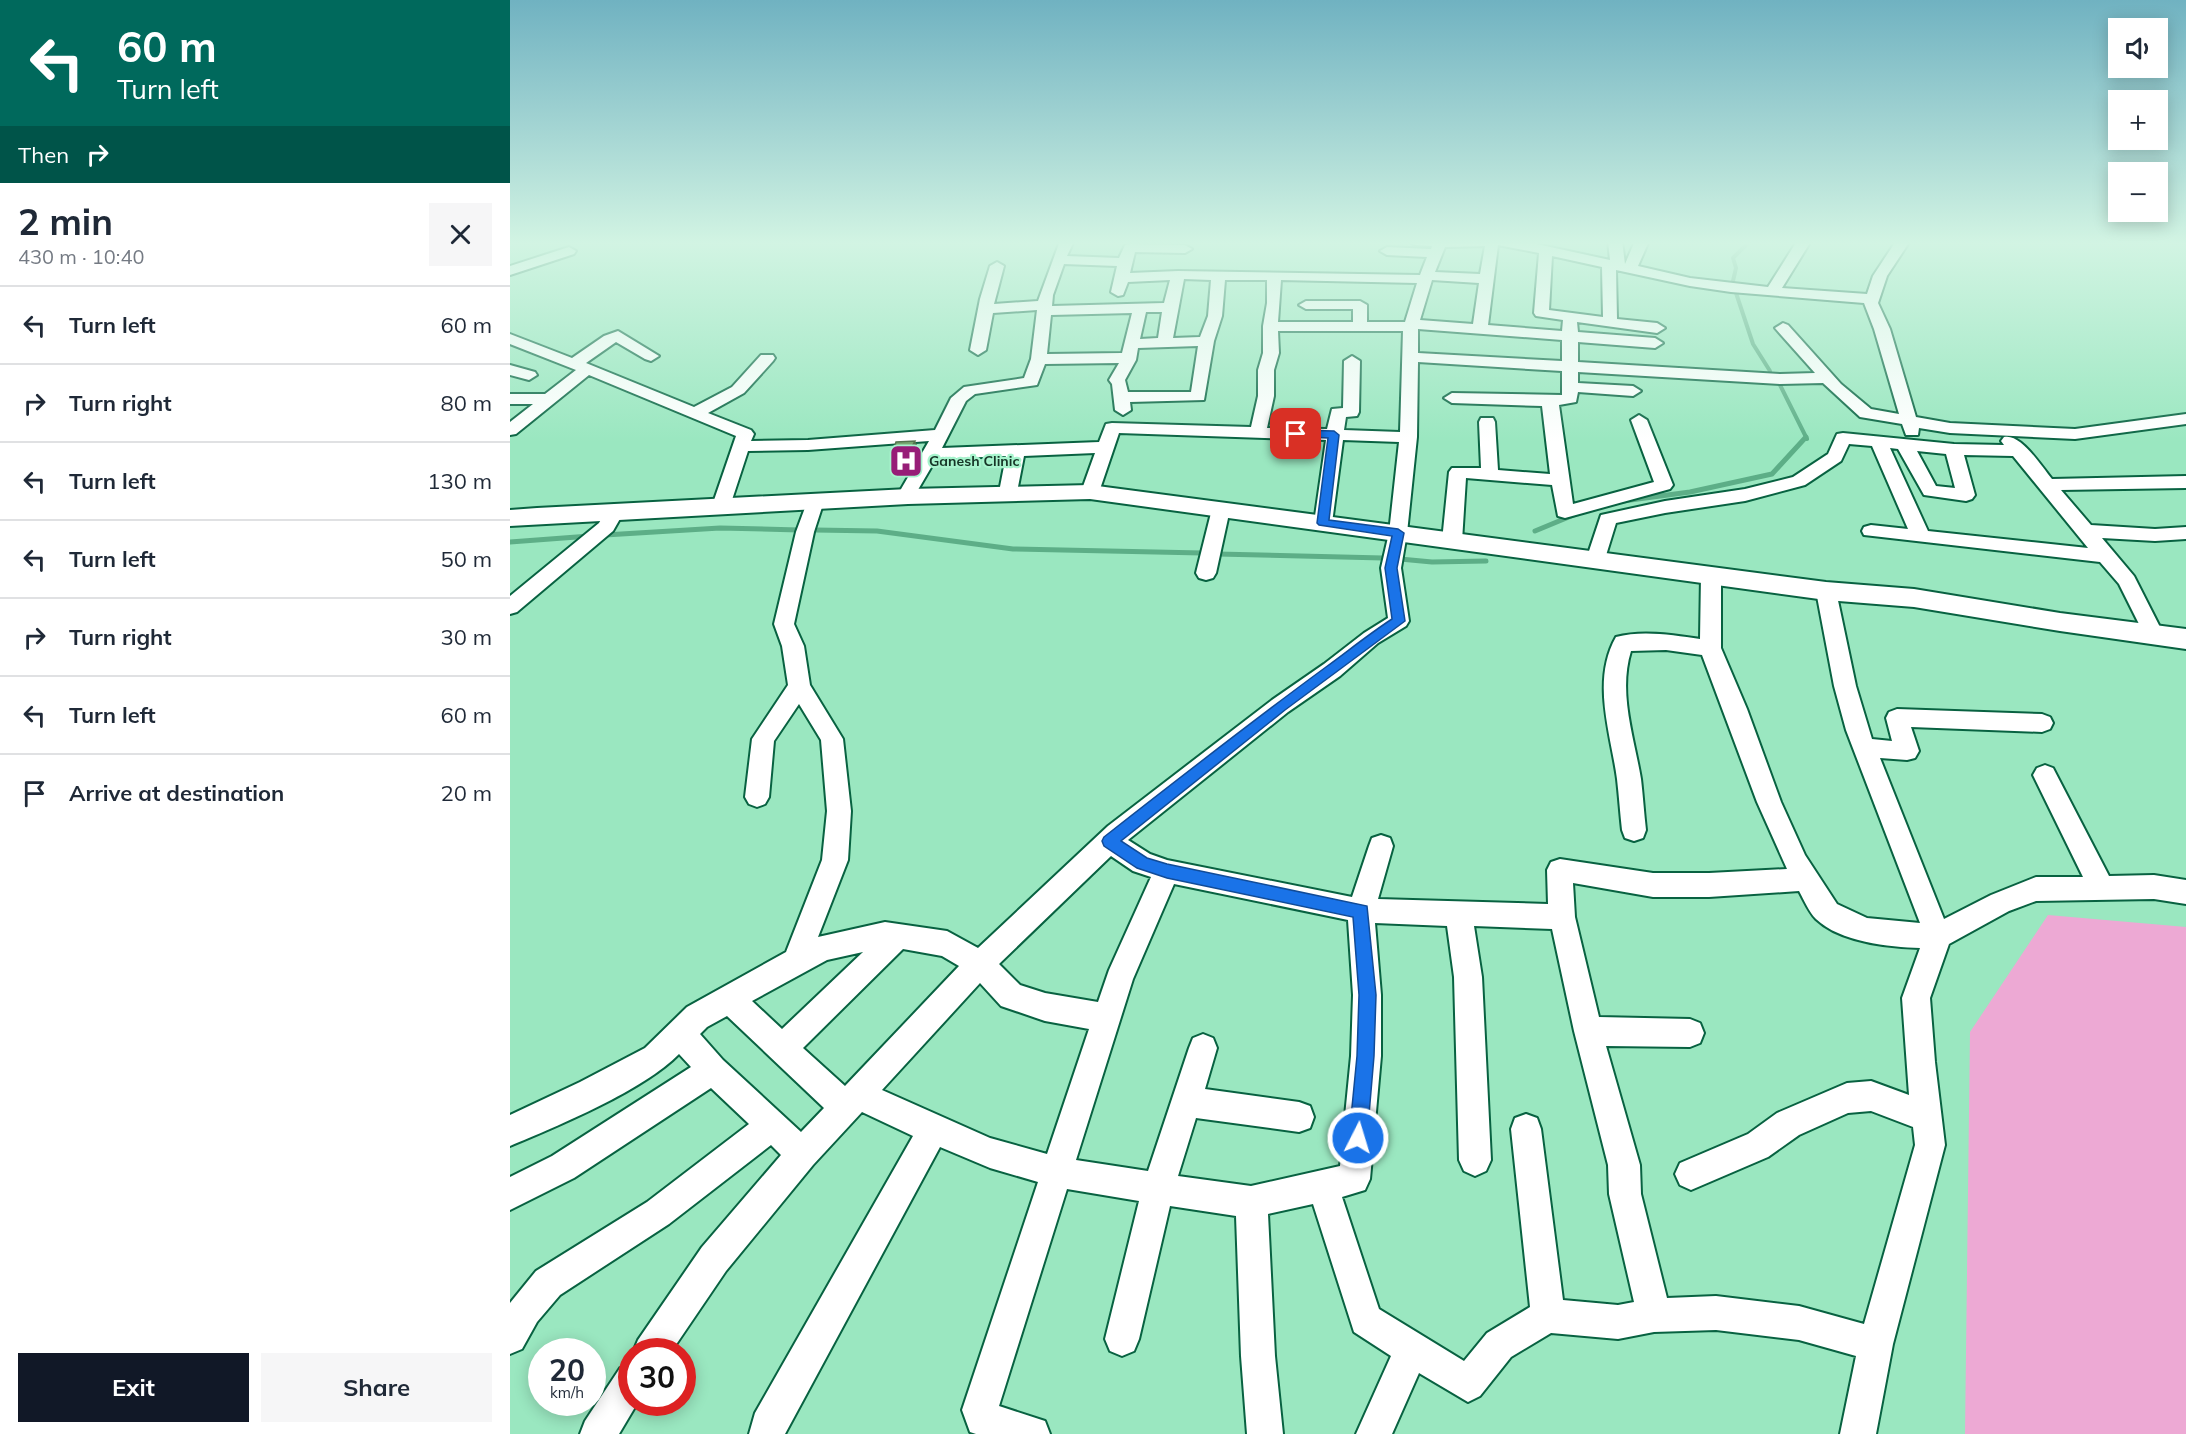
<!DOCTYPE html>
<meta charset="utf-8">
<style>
body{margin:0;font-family:Mulish,sans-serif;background:#f6f6f7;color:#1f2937;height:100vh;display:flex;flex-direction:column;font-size:22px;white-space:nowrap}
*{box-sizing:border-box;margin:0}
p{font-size:20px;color:#747a83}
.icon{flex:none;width:33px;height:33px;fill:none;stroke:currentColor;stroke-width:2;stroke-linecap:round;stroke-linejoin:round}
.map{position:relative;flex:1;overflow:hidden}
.side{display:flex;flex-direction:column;background:#fff;width:510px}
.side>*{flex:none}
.hud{background:#00695c;color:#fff;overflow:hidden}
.buttons{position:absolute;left:1598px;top:18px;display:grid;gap:12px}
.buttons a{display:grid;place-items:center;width:60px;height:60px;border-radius:0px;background:#fff;box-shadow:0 3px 15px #0003;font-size:30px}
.speed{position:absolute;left:18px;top:1338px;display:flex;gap:12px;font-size:30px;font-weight:700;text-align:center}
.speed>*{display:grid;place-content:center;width:78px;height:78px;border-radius:50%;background:#fff;box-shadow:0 3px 15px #0003;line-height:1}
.speed small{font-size:15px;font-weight:400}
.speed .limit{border:9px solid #d22;background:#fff;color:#111}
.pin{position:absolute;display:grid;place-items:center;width:51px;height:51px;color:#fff;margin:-26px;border-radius:12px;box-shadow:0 3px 9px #0006}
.me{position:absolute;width:66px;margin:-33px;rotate:5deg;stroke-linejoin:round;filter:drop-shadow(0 0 4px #0008)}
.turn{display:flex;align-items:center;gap:21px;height:126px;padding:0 18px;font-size:27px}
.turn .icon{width:78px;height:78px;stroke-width:2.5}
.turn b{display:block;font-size:42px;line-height:51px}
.then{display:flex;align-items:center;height:57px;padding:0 18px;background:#0003;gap:12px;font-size:22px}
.round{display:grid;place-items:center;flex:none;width:63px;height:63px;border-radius:0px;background:#f6f6f7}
.overview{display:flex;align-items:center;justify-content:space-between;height:102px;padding:0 18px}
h1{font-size:36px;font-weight:700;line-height:45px}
.action{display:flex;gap:12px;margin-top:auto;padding:12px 18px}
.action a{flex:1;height:69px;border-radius:0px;background:#111827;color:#fff;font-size:24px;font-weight:700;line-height:69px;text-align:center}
.action a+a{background:#f6f6f7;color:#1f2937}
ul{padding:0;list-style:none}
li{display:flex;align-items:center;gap:18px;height:78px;padding:0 18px;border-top:2px solid #e0e1e3}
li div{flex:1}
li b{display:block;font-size:22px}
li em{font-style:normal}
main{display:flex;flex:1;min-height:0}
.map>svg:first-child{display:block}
.green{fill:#eda9d4}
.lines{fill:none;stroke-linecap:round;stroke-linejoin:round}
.stream-far1{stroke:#5dae87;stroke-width:4}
.stream{stroke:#5dae87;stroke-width:5}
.minor-casing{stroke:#086241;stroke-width:4}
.tertiary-casing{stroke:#086241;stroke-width:4}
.minor{fill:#fff;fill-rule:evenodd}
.tertiary{fill:#fff;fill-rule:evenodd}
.wall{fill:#669060}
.shaded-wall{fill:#53754e}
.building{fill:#77a770;stroke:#53754e;stroke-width:1.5}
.route{fill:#1a73e8;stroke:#114b97;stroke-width:1.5}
.labels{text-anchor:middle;stroke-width:4.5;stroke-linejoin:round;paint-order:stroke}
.far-poi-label{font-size:14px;font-weight:bold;fill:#163627;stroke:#a7f4cd;text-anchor:start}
</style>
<main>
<section class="side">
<div class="hud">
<div class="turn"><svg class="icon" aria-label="left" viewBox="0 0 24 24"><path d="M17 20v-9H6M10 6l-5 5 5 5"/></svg><div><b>60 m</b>Turn left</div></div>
<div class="then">Then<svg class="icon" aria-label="right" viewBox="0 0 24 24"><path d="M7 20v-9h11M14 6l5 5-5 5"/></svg></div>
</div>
<div class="overview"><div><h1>2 min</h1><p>430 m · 10:40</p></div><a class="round"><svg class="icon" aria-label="close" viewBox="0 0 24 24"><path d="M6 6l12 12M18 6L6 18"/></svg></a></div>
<ul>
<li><svg class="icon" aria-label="left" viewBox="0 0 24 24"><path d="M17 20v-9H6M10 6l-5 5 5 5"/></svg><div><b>Turn left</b></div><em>60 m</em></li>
<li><svg class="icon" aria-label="right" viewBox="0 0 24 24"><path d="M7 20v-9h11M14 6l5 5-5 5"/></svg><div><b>Turn right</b></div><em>80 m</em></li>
<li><svg class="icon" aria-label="left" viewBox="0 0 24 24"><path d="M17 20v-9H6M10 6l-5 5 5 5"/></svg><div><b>Turn left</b></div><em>130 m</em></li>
<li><svg class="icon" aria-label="left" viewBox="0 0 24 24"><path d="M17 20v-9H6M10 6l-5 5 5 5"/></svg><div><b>Turn left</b></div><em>50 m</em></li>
<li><svg class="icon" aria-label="right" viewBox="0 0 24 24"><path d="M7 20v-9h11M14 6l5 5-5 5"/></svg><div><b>Turn right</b></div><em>30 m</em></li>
<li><svg class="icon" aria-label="left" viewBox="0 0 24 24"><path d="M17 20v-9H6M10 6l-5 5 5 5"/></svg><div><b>Turn left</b></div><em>60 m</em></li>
<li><svg class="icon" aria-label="arrive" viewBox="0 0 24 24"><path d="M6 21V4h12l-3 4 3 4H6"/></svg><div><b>Arrive at destination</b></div><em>20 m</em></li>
</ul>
<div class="action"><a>Exit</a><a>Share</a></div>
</section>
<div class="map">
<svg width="1676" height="1434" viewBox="0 0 1676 1434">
<rect width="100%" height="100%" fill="#9ae7c0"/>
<polygon class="green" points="1538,915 1676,927 1676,1434 1455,1434 1460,1032"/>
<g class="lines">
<g class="stream-far1">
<polyline points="1223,281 1226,268 1223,258 1240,241"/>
<polyline points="1226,293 1243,344 1260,371"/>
<polyline points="1269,383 1297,439"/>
</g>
<g class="stream">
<polyline points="1113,501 1180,492 1262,474 1296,437"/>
<polyline points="305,530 367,531 503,549 692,553"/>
<polyline points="1025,531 1066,514"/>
<polyline points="95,535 210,528 289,530"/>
<polyline points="0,542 80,536"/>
<polyline points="707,554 873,558"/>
<polyline points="890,559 922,562 976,561"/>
</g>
<defs>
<g id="minor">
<path d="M550 241H564L557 256 609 258 615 245 620 244 675 245 682 249 675 253 625 252 620 273 668 271 910 275 917 257 877 255 870 251 877 247 921 249 922 246 905 245 898 241H1013L1100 260 1098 241H1112L1115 264 1125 241H1139L1128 266 1180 278 1258 287 1287 241H1301L1272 288 1357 294 1363 276 1386 241H1400L1377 276 1368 303 1380 329 1406 417 1440 423 1565 429 1676 414V424L1565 439 1440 433 1409 428 1408 435H1396L1392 424 1350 417 1313 383 1270 384 1068 372V383L1123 386 1131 391 1123 396 1068 392 1066 402 1049 405 1063 504 1144 482 1121 420 1129 415 1137 420 1163 485 1160 489 1055 518 1048 516 1042 485 956 478 952 541 949 546 942 547 935 546 932 541 939 472 942 468H971L969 422 971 418H983L985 422 988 470 1040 474 1032 406 942 403 934 398 942 393 1052 395V371L908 362 907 437 897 533 891 568 899 621 896 626 868 643 830 676 778 712 618 840 640 854 657 860 842 897 859 846 862 838 871 835 880 838 883 846 868 899 1038 904 1037 870 1041 862 1050 859 1143 873H1199L1277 869 1247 802 1192 655 1156 650 1121 651C1108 693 1124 737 1131 779 1133 796 1134 813 1136 830L1133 838 1124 841 1115 838 1112 830C1110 813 1109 796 1107 779 1101 734 1081 681 1106 637 1132 630 1163 635 1190 639L1191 576 1194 571 1201 569 1208 571 1211 576V648L1237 709 1271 802 1295 855 1327 904 1357 918 1410 923 1336 730 1324 686 1306 591 1309 586 1316 584 1323 586 1326 591 1346 686 1362 739 1382 741 1376 718 1379 712 1387 709 1532 714 1540 717 1543 723 1540 729 1532 732 1401 727 1409 751 1405 758 1397 760 1370 758 1434 919 1481 895 1526 877H1573L1523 775 1527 768 1535 765 1543 768 1599 876 1644 875 1676 880V904L1644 899 1526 901 1499 911 1439 944 1420 998 1425 1062 1435 1145 1383 1344 1366 1434H1330L1346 1356 1289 1340 1206 1330 1144 1332 1108 1339 1041 1333 1001 1357 970 1396 958 1402 909 1373 882 1434H846L881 1356 844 1332 803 1204 758 1214 765 1356 773 1434H737L731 1356 726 1216 660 1206 629 1339 624 1351 612 1356 600 1351 595 1339 629 1201 557 1189 489 1406 535 1421 540 1434H466L460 1432 452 1410 528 1182 480 1168 430 1147 275 1434H239L245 1413 403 1136 352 1112 303 1165 216 1271 161 1352H123L128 1340 192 1247 271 1155 261 1145 159 1224 50 1295 27 1322 12 1349 0 1354V1303L26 1271 137 1202 239 1124 201 1088 64 1178 0 1210V1177L42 1156 181 1067 169 1054C134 1090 48 1126 0 1146V1115L70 1082 135 1048 177 1007 276 952 312 860 317 811 311 740 289 704 264 741 259 797 255 804 247 807 239 804 235 797 242 739 278 685 272 646 264 624 286 532 299 497H311L314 501 304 532 284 624 294 646 300 685 333 739 341 811 338 860 308 937 375 922 437 931 468 948 598 826 762 700 814 664 854 633 878 618 871 568 879 533 889 442 833 440 822 523 820 527 813 529 806 527 804 523 816 440 609 433 589 492 586 496H574L571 492 585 453 514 456 507 492 504 496H492L489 492 496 456 426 459 402 500H390L387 496 419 441 298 450 238 451 220 506 218 510H204L202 506 226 436 79 375 6 434 0 435V422L23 404H0V394H35L66 370 0 344V334L62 358 94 336 108 331 149 356 141 361 135 359 106 342 76 363 184 407 222 387 251 355H263L265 358 263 361 234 393 198 413 241 430 244 434 241 441 298 440 425 430 441 398 454 387 514 378 521 359 527 310 483 313 476 350 468 355 460 350 470 299 480 266 487 262 494 266 484 304 528 301ZM988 245 1029 253 1024 313 1026 316 1053 320 1052 331 978 325ZM975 246 970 274 925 272 935 247ZM1042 256 1092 267 1093 317 1039 310ZM554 264 607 266 601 292 608 296 613 295 618 282 660 280 654 303 542 306 543 295ZM1106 270 1180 286 1221 292 1354 303 1364 329 1389 414 1361 409 1331 384 1278 325 1273 323 1265 328 1305 373 1270 374 1068 362V342L1145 348 1153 343 1145 338 1068 332 1067 322 1147 333 1155 328 1147 323 1107 319ZM674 279 701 280 698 316 690 337 663 338ZM715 280H757V303L753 326V353L748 370V396L741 427 602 423 596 424 589 442 432 448 456 401 465 394 527 385 535 364 609 363 599 380 602 384 605 410 613 415 621 410 620 402 694 400 704 341 712 316ZM771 280 907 283 895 322H857V305L850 301H796L789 305 796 309H843V322H768ZM922 280 969 283 963 324 910 320ZM636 312H652L648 338 630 339ZM622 313 612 353 537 354 541 315ZM908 329 1052 340V361L908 353ZM768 331H893L890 432 834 430 836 417 847 416 849 412 850 361 842 356 834 361 833 408 822 409 817 429 757 428 764 396V370L769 353ZM688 346 681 392H618L615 380 626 360 628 348ZM601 856 623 871 641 877 599 970 588 1002 535 993 510 985 489 964ZM1063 883 1143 897H1199L1289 891C1294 900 1299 912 1306 919 1330 942 1379 947 1410 948L1392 998 1399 1095 1361 1081 1337 1083 1267 1113 1238 1134 1170 1163 1165 1174 1170 1185 1181 1190 1258 1157 1289 1135 1338 1113 1361 1111 1403 1127 1405 1145 1354 1324 1289 1306 1206 1296 1157 1298 1131 1194 1130 1165 1096 1046 1180 1047 1190 1043 1194 1033 1190 1023 1180 1019 1089 1017 1065 917ZM664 884 838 920 843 995 841 1056 830 1166 741 1186 668 1176 686 1118 789 1132 800 1128 804 1117 800 1106 789 1102 695 1089 707 1048 703 1038 693 1034 683 1038 679 1048 638 1171 566 1160 623 979ZM865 923 937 926 944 977 949 1160 954 1171 965 1176 976 1171 981 1160 972 977 964 926 1042 929 1064 1031 1098 1165 1099 1194 1124 1302 1108 1305 1053 1300 1031 1129 1027 1118 1016 1114 1005 1118 1001 1129 1020 1307 977 1333 954 1361 869 1309 832 1197 855 1190 860 1179 871 1056V995ZM393 949 432 956 449 966 335 1086 293 1048ZM353 952 272 1029 242 1001 317 960ZM470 983 491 1006 535 1021 579 1029 537 1154 480 1138 372 1090ZM217 1016 314 1108 291 1132 213 1060 190 1034 197 1027Z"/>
<polygon points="59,247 66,251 64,254 0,275 0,266"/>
<polygon points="0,365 25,372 27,375 19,380 0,375"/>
<path d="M1333 433 1444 444 1494 445 1491 441 1494 437C1511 433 1531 466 1542 479L1676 476V488L1551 490 1581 525 1645 529 1676 527V539L1645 541 1592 538 1624 576 1654 635 1651 640 1644 643 1637 640 1609 584 1590 562 1354 535 1352 531 1354 527 1361 525 1398 529 1362 446 1339 444 1331 461 1295 485 1235 501 1155 513 1106 523 1093 565 1086 567 1079 565 1076 560 1091 515 1155 501 1235 489 1283 477 1318 454 1327 434ZM1380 448 1388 449 1414 495 1456 501 1462 499 1465 495 1454 455 1503 456 1578 548 1418 531ZM1407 451 1436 454 1445 488 1426 486Z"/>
<polygon points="711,503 718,505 720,509 706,573 703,578 696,580 689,578 686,573 702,509 704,505"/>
<polygon points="106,504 113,506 115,510 103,531 7,612 0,614 0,596 89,523 99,506"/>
<polygon points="122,1363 122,1402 128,1402 109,1434 70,1434 75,1421 110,1368"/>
</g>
<polygon id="tertiary" points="580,485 1316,582 1404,589 1550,613 1676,629 1676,649 1550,631 1404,607 1316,600 580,499 398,504 0,526 0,510 27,508 398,489"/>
</defs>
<use href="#minor" class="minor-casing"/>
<use href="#tertiary" class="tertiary-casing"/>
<use href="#minor" class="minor"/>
<use href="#tertiary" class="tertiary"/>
</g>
<polygon class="wall" points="405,441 410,452 401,468 386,469 381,458"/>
<polygon class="shaded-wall" points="405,441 410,452 401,468 396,457"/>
<polygon class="building" points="405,441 396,457 381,458 386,442"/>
<linearGradient id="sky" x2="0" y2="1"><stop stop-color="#70b2c1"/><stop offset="0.55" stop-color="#d2f4e3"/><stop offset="1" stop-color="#d2f4e3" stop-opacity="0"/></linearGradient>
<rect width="1676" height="442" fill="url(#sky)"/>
<path class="route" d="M786 430 824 431 829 435 819 520 888 529 894 533 887 568 895 621 775 710 611 841 637 858 657 864 857 906 866 995 864 1056 857 1138 854 1145 848 1147 841 1145 839 1138 847 1056 849 995 843 917 657 878 627 868 594 846 592 841 594 837C668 779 741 722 816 667 838 651 859 634 882 619L875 568 882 536 809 525 807 523 818 438 782 436 781 434Z"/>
<defs>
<symbol id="hospital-square" viewBox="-11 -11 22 22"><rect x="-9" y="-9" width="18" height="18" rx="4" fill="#971d77" stroke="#a7f4cd"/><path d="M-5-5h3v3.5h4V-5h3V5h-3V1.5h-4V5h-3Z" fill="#fff"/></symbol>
</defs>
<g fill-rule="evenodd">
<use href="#hospital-square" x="377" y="442" width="38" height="38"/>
</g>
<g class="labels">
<g class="far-poi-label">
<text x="419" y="466">Ganesh Clinic</text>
</g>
</g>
</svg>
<div class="buttons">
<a><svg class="icon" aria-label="sound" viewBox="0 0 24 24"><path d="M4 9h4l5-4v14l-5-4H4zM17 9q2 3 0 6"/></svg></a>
<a>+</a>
<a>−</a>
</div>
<div class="speed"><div>20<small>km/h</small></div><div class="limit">30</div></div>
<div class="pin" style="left:786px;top:434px;background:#d93025"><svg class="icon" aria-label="arrive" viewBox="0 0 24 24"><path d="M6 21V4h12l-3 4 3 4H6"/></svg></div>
<svg class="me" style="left:848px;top:1138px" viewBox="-20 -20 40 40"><circle r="17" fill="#1a73e8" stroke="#fff" stroke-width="3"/><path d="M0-11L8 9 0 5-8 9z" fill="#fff"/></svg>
</div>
</main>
